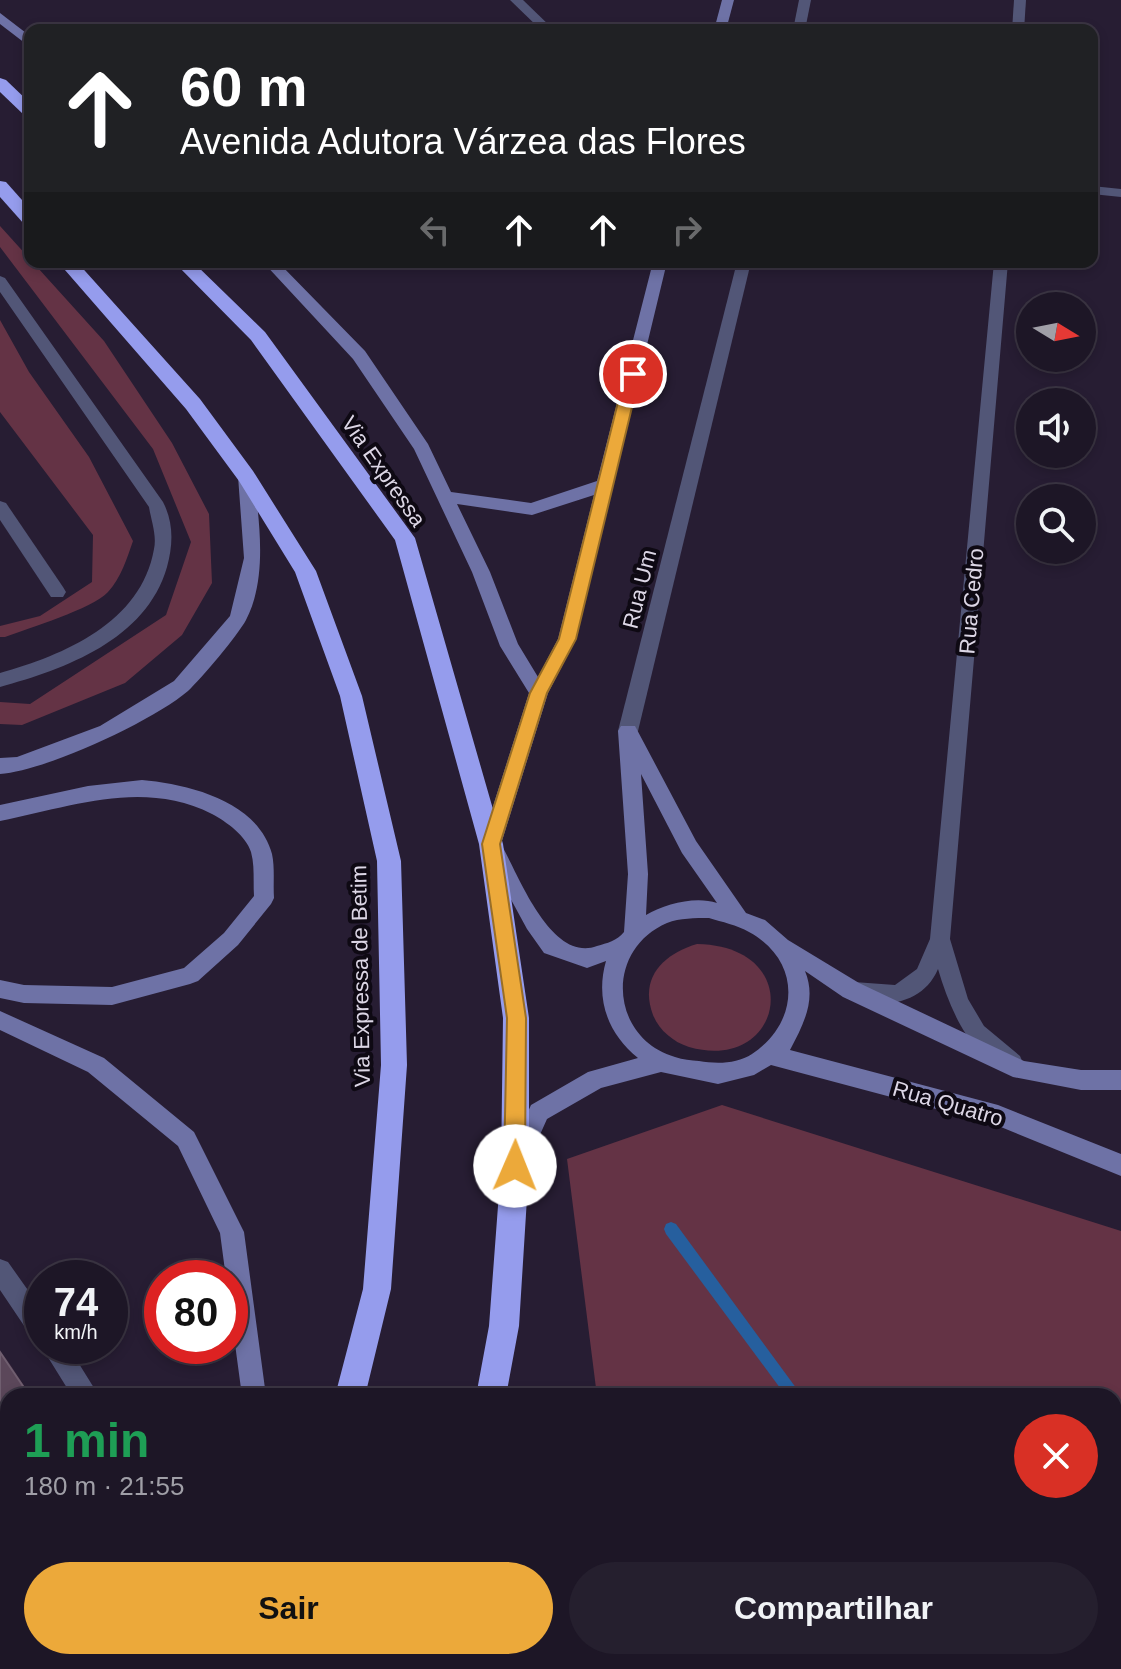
<!DOCTYPE html>
<html lang="pt">
<meta charset="utf-8">
<style>
body{margin:0;font-family:Arial,sans-serif;background:#251f2e;color:#f1f3f6;height:100vh;display:flex;flex-direction:column;font-size:30px;white-space:nowrap}
*{box-sizing:border-box;margin:0}
p{font-size:26px;color:#a09fa7}
.icon{flex:none;width:44px;height:44px;fill:none;stroke:currentColor;stroke-width:2;stroke-linecap:round;stroke-linejoin:round}
.map{position:relative;flex:1;overflow:hidden}
.details{position:absolute;left:0px;top:1388px;width:1122px;height:282px;display:flex;flex-direction:column;background:#1d1626;border-radius:24px 24px 0 0;box-shadow:0 4px 12px #0003,0 0 0 2px #3b3543}
.details>*{flex:none}
.top-card{position:absolute;left:24px;top:24px;width:1074px;height:244px;border-radius:16px;box-shadow:0 4px 12px #0003,0 0 0 2px #3b3543;background:#202124;color:#fff;overflow:hidden}
.needle{width:52px;rotate:100deg}
.fabs{position:absolute;left:1016px;top:292px;display:grid;gap:16px}
.fabs a{display:grid;place-items:center;width:80px;height:80px;border-radius:50%;background:#1d1626;box-shadow:0 4px 12px #0003,0 0 0 2px #3b3543;font-size:40px}
.speed{position:absolute;left:24px;top:1260px;display:flex;gap:16px;font-size:40px;font-weight:700;text-align:center}
.speed>*{display:grid;place-content:center;width:104px;height:104px;border-radius:50%;background:#1d1626;box-shadow:0 4px 12px #0003,0 0 0 2px #3b3543;line-height:1}
.speed small{font-size:20px;font-weight:400}
.speed .limit{border:12px solid #d22;background:#fff;color:#111}
.pin{position:absolute;display:grid;place-items:center;width:68px;height:68px;color:#fff;margin:-34px;border:4px solid #fff;border-radius:50%;box-shadow:0 2px 8px #0007}
.me{position:absolute;width:88px;margin:-44px;rotate:1deg;stroke-linejoin:round;filter:drop-shadow(0 0 6px #0008)}
.turn{display:flex;align-items:center;gap:28px;height:168px;padding:0 24px;font-size:36px}
.turn .icon{width:104px;height:104px;stroke-width:2.5}
.turn b{display:block;font-size:56px;line-height:68px}
.lanes{display:flex;align-items:center;height:76px;padding:0 24px;background:#0003;justify-content:center;gap:40px;direction:ltr}
.lanes .off{opacity:.35}
.round{display:grid;place-items:center;flex:none;width:84px;height:84px;border-radius:42px;background:#251f2e}
.summary{display:flex;align-items:center;justify-content:space-between;height:136px;padding:0 24px}
h1{font-size:48px;font-weight:600;line-height:60px;color:#1e9e55}
.button{display:flex;gap:16px;margin-top:auto;padding:16px 24px}
.button a{flex:1;height:92px;border-radius:48px;background:#eca93a;color:#111;font-size:32px;font-weight:600;line-height:92px;text-align:center}
.button a+a{background:#251f2e;color:#f1f3f6}
.map>svg:first-child{display:block}
.green{fill:#643345}
.lines{fill:none;stroke-linecap:round;stroke-linejoin:round}
.stream{fill:#265f9e;fill-rule:evenodd}
.lane{fill:#525677;fill-rule:evenodd}
.street{fill:#525677;fill-rule:evenodd}
.secondary{fill:#6e72a6;fill-rule:evenodd}
.highway{fill:#959ced;fill-rule:evenodd}
.shaded-wall{fill:#362539}
.building{fill:#5b475a;stroke:#6f5e6f;stroke-width:2}
.route{fill:#eca93a;stroke:#996e26;stroke-width:2}
.labels{text-anchor:middle;stroke-width:8;stroke-linejoin:round;paint-order:stroke}
.street-label{font-size:22px;fill:#dcd6e5;stroke:#0e0913}
</style>
<div class="map">
<svg width="1121" height="1669" viewBox="0 0 1121 1669">
<rect width="100%" height="100%" fill="#271d33"/>
<g class="green">
<polygon points="0,226 104,341 172,443 209,514 212,583 182,635 125,683 22,725 0,724 0,702 30,704 166,615 191,542 153,449 0,247"/>
<path d="M0 320 29 372 89 457 133 541C127 558 121 578 108 592 92 609 29 628 5 637H0V626L40 616 92 582 93 535 0 412Z"/>
<path d="M697 944C808 946 784 1074 689 1047 673 1042 659 1030 653 1015 639 978 663 954 697 944Z"/>
<polygon points="722,1105 1121,1231 1121,1669 786,1669 780,1662 1114,1662 1114,1396 597,1396 567,1159"/>
</g>
<g class="lines">
<g class="stream">
<polygon points="671,1222 676,1224 802,1396 786,1396 666,1234 664,1229 666,1224"/>
<polygon points="1014,1662 1034,1662 1037,1669 1017,1669"/>
</g>
<g class="lane">
<path d="M0 276 5 278 163 502C174 523 173 545 167 567 146 640 65 669 0 687V673C64 655 141 623 154 549 157 535 151 520 149 507L0 292Z"/>
<polygon points="0,501 6,503 63,587 66,592 63,597 51,597 0,520"/>
<polygon points="587,1662 615,1662 614,1669 586,1669"/>
</g>
<g class="street">
<polygon points="510,0 523,0 554,30 541,30"/>
<polygon points="799,0 811,0 805,30 793,30"/>
<polygon points="1014,0 1026,0 1024,30 1012,30"/>
<polygon points="1092,186 1121,189 1121,197 1092,194"/>
<polygon points="737,262 751,262 638,731 635,736 621,736 618,731"/>
<path d="M994 262H1008L950 939 968 999 984 1026 1020 1056 1023 1063 1020 1070 1012 1073C969 1057 950 1009 938 969 923 1005 880 1010 846 998L843 991 846 984 854 982 895 985 917 969 930 939Z"/>
<polygon points="0,1259 8,1262 42,1310 42,1346 68,1346 99,1396 72,1396 41,1346 42,1343 33,1339 0,1290"/>
<polygon points="83,1662 111,1662 108,1669 80,1669"/>
</g>
<g class="secondary">
<polygon points="722,0 734,0 726,30 714,30"/>
<polygon points="0,13 30,36 30,47 0,24"/>
<path d="M263 262H278L365 351 428 444 451 492 531 503 597 481 653 262H667L576 639 548 693 501 844C519 876 551 963 597 946 607 943 617 941 624 932L628 874 618 731 621 726H635L696 841 746 913 765 920 788 940 859 983 1024 1061 1081 1070H1121V1090H1081L1013 1077 843 997 805 971C817 1000 803 1025 790 1050L998 1105 1121 1154V1176L996 1125 771 1065 754 1075 718 1084 661 1072 601 1088 547 1119 526 1166 518 1170 510 1166 507 1159 531 1105 588 1072 638 1058C608 1034 595 999 606 961L587 968 544 953 527 929 481 844 529 693 500 646 472 572 414 449 353 359ZM594 495 558 639 538 677 518 644 490 572 457 504 532 515ZM641 774 682 853 717 903C695 896 665 904 646 915L648 874ZM709 918C722 922 737 925 749 932 802 961 800 1022 752 1054 737 1064 716 1064 699 1061 691 1060 683 1060 675 1057 610 1038 604 950 667 923 680 918 695 918 709 918Z"/>
<path d="M246 470 254 476C259 522 268 577 246 620 238 635 201 679 188 691 153 721 45 771 0 774V758L17 757 100 726 174 681 230 616 244 558 238 476Z"/>
<path d="M142 780C188 784 258 801 272 854 275 868 273 884 274 898L271 904 238 945 198 981 190 984 112 1005 24 1003 0 998V980L24 985 112 987 184 968 224 933 254 896C253 882 255 866 251 852 246 836 227 822 212 814 142 779 72 807 0 821V805L88 786Z"/>
<polygon points="0,1011 104,1058 194,1132 244,1232 266,1396 242,1396 230,1307 230,1278 226,1278 220,1233 178,1146 88,1072 0,1030"/>
<polygon points="216,1662 244,1662 243,1669 215,1669"/>
</g>
<g class="highway">
<polygon points="0,78 6,80 30,103 30,117 24,115 0,92"/>
<polygon points="0,181 6,182 30,209 30,225 24,224 0,197"/>
<polygon points="58,262 77,262 200,399 253,471 316,571 362,696 401,861 407,1065 391,1289 365,1396 335,1396 363,1289 381,1065 377,861 340,696 295,572 239,481 186,409"/>
<polygon points="174,262 193,262 265,332 415,538 503,844 529,1018 529,1166 519,1326 506,1396 476,1396 489,1326 501,1166 503,1018 479,844 395,540 251,340"/>
<polygon points="266,1662 298,1662 296,1669 264,1669"/>
<polygon points="423,1662 455,1662 454,1669 422,1669"/>
</g>
</g>
<g class="shaded-wall">
<polygon points="0,1351 8,1361 31,1396 22,1396"/>
<polygon points="8,1406 8,1425 0,1431 0,1412"/>
<polygon points="8,1572 8,1587 0,1591 0,1577"/>
<polygon points="8,1657 8,1662 26,1662 32,1666 31,1669 0,1669 0,1661"/>
</g>
<g class="building">
<polygon points="0,1352 27,1392 22,1396 8,1396 8,1406 0,1412"/>
<polygon points="8,1420 8,1572 0,1577 0,1426"/>
<polygon points="8,1589 8,1657 0,1661 0,1593"/>
<polygon points="16,1662 21,1662 19,1669 3,1669"/>
</g>
<polygon class="route" points="633,369 640,374 576,639 547,693 500,844 526,1018 525,1166 522,1173 515,1176 507,1173 504,1166 507,1018 482,844 530,693 559,639 625,374"/>
<g class="labels">
<g class="street-label">
<text transform="translate(384 471) rotate(55)" y="8">Via Expressa</text>
<text transform="translate(639 589) rotate(-76)" y="8">Rua Um</text>
<text transform="translate(971 601) rotate(-85)" y="8">Rua Cedro</text>
<text transform="translate(360 976) rotate(-91)" y="8">Via Expressa de Betim</text>
<text transform="translate(948 1103) rotate(16)" y="8">Rua Quatro</text>
</g>
</g>
</svg>
<div class="fabs">
<a><svg class="needle" viewBox="-14 -14 28 28"><path d="M0-13l5 13h-10z" fill="#e53935"/><path d="M0 13l5-13h-10z" fill="#a09fa7"/></svg></a>
<a><svg class="icon" aria-label="sound" viewBox="0 0 24 24"><path d="M4 9h4l5-4v14l-5-4H4zM17 9q2 3 0 6"/></svg></a>
<a><svg class="icon" aria-label="search" viewBox="0 0 24 24"><circle cx="10" cy="10" r="6"/><path d="M15 15l6 6"/></svg></a>
</div>
<div class="speed"><div>74<small>km/h</small></div><div class="limit">80</div></div>
<div class="pin" style="left:633px;top:374px;background:#d93025"><svg class="icon" aria-label="arrive" viewBox="0 0 24 24"><path d="M6 21V4h12l-3 4 3 4H6"/></svg></div>
<svg class="me" style="left:515px;top:1166px" viewBox="-20 -20 40 40"><circle r="19" fill="#fff"/><path d="M0-13L10 11 0 6-10 11z" fill="#eca93a"/></svg>
<div class="top-card">
<div class="turn"><svg class="icon" aria-label="ahead" viewBox="0 0 24 24"><path d="M12 20V5M6 11l6-6 6 6"/></svg><div><b>60 m</b>Avenida Adutora Várzea das Flores</div></div>
<div class="lanes"><svg class="icon off" aria-label="left" viewBox="0 0 24 24"><path d="M17 20v-9H6M10 6l-5 5 5 5"/></svg><svg class="icon" aria-label="ahead" viewBox="0 0 24 24"><path d="M12 20V5M6 11l6-6 6 6"/></svg><svg class="icon" aria-label="ahead" viewBox="0 0 24 24"><path d="M12 20V5M6 11l6-6 6 6"/></svg><svg class="icon off" aria-label="right" viewBox="0 0 24 24"><path d="M7 20v-9h11M14 6l5 5-5 5"/></svg></div>
</div>
<section class="details">
<div class="summary"><div><h1>1 min</h1><p>180 m · 21:55</p></div><a class="round" style="background:#d93025;color:#fff"><svg class="icon" aria-label="close" viewBox="0 0 24 24"><path d="M6 6l12 12M18 6L6 18"/></svg></a></div>
<div class="button"><a>Sair</a><a>Compartilhar</a></div>
</section>
</div>
